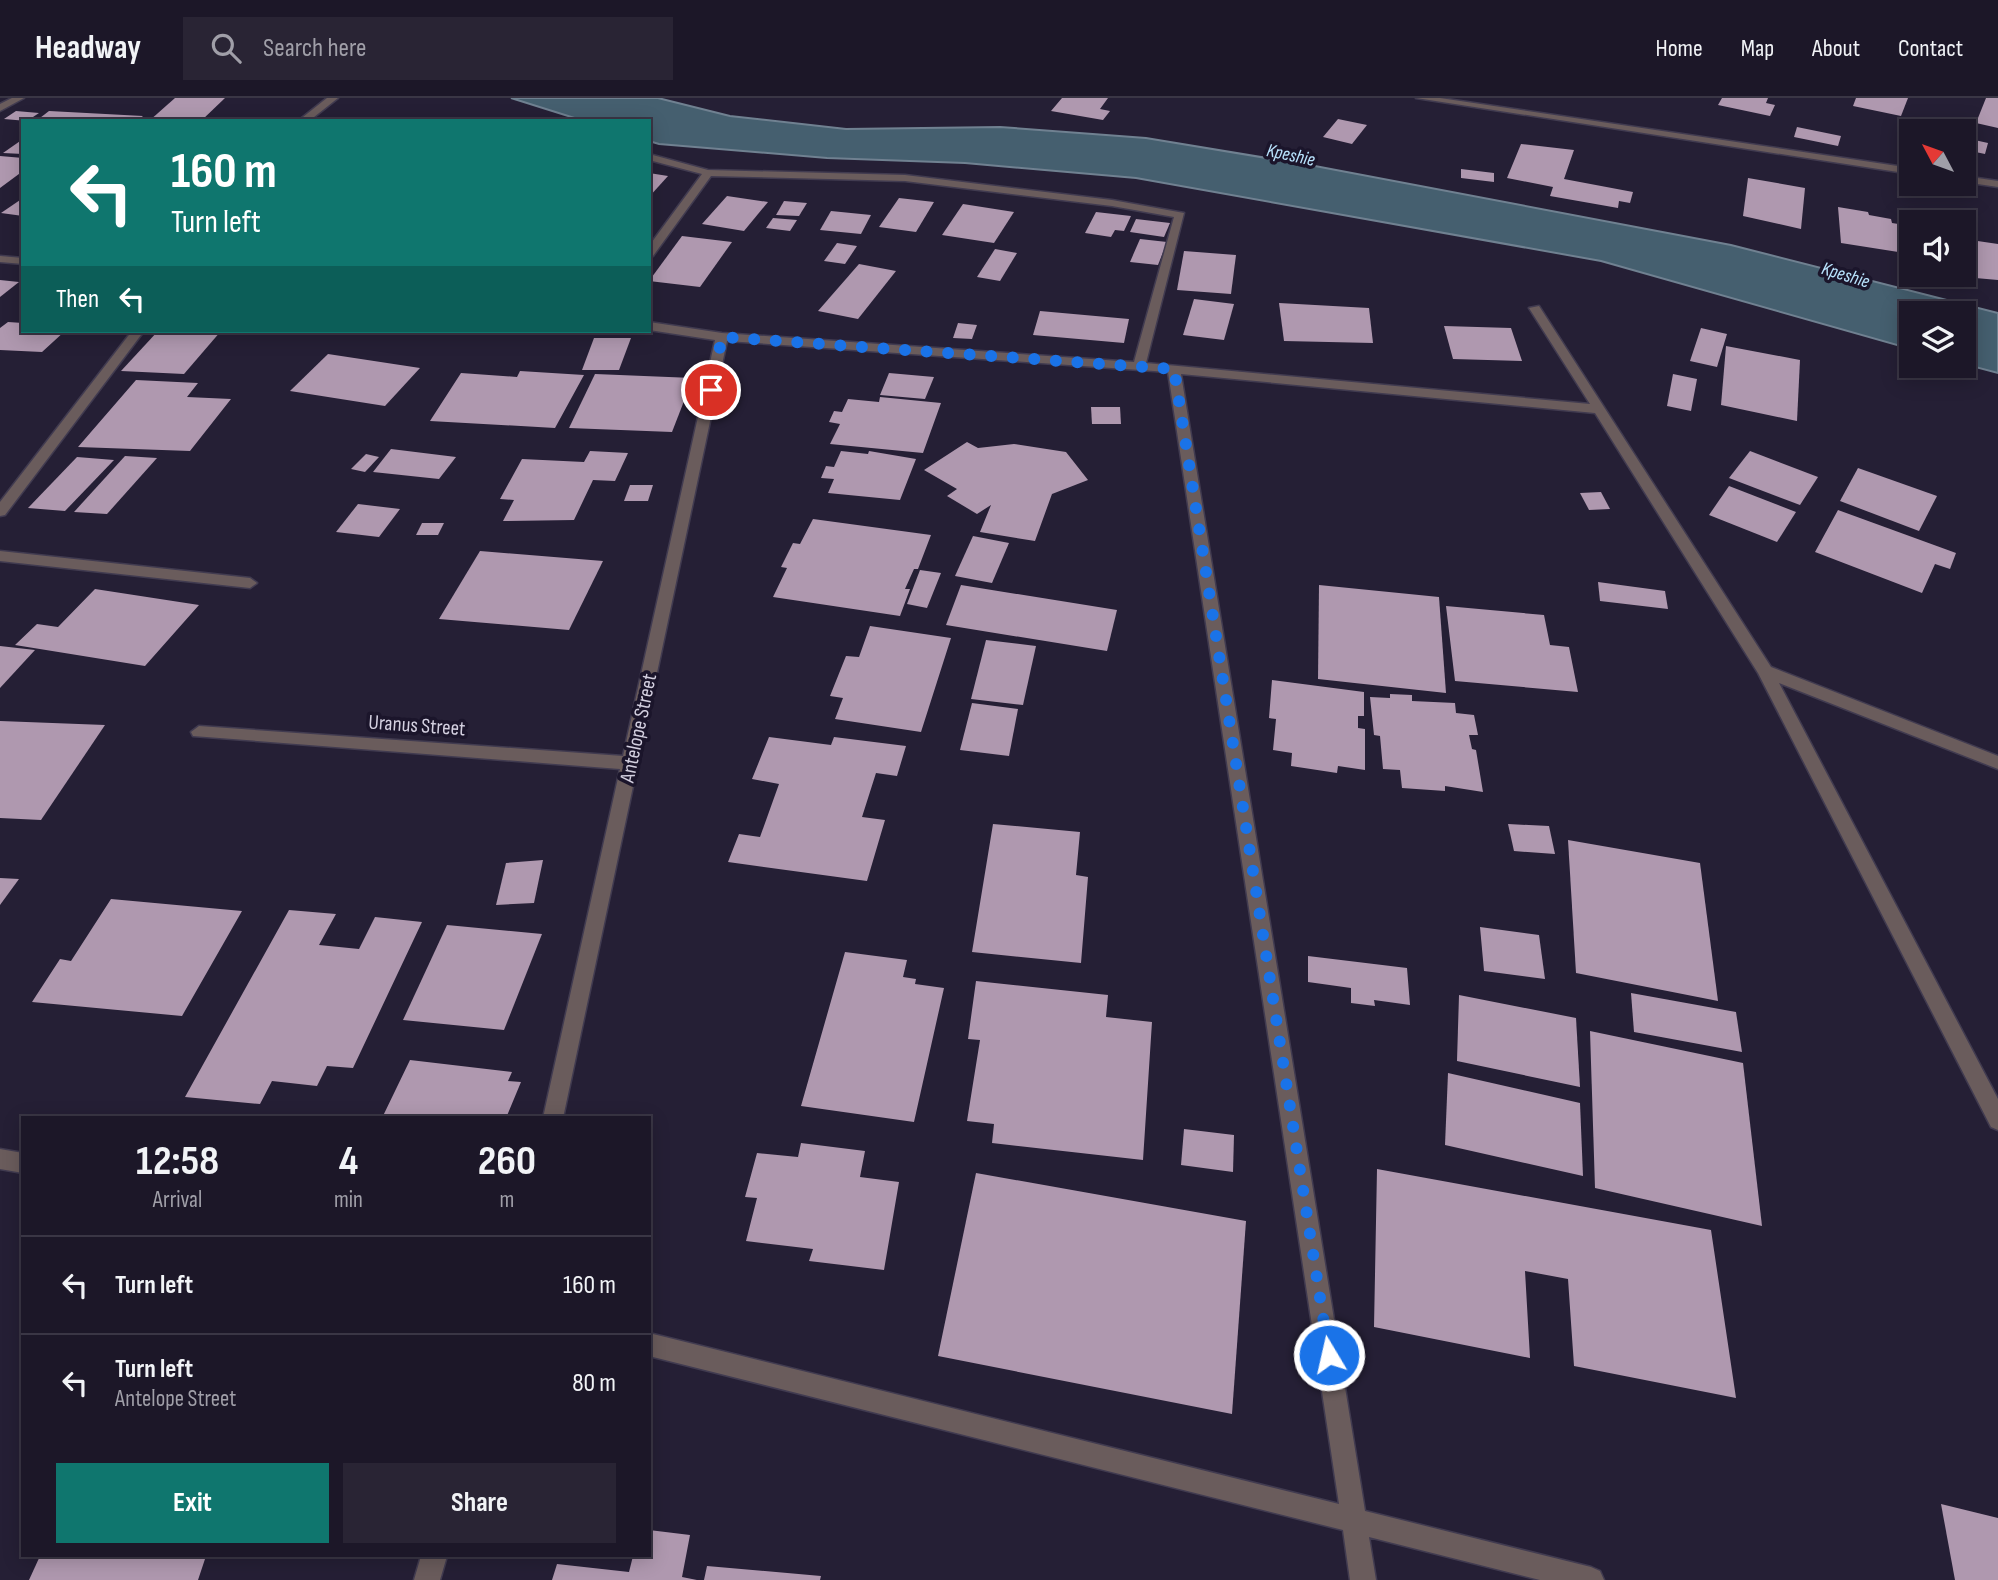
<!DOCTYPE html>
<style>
body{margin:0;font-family:"Sofia Sans Condensed",sans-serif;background:#292434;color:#f1f3f6;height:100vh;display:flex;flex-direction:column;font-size:26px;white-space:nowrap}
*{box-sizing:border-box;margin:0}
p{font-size:23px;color:#a09fa8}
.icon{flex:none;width:38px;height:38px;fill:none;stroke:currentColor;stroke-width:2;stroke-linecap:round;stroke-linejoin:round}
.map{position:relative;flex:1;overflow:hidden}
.side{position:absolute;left:21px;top:1018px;width:630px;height:441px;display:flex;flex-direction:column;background:#1c1728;border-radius:0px;box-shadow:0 4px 18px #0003,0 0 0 2px #3a3645}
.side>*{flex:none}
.banner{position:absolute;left:21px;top:21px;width:630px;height:214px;border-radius:0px;box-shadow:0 4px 18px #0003,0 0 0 2px #3a3645;background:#0f766e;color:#fff;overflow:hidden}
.needle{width:46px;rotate:311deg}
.buttons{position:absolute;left:1899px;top:21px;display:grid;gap:14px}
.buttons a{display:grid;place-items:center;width:77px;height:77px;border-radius:0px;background:#1c1728;box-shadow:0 4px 18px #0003,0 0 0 2px #3a3645;font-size:35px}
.pin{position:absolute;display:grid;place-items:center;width:60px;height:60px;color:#fff;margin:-30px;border:4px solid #fff;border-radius:50%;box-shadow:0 2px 7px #0007}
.me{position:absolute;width:77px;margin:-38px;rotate:351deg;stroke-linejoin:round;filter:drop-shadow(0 0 5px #0008)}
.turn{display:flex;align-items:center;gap:24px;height:147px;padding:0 35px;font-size:32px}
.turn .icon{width:91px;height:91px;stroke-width:2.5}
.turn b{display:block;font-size:49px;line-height:60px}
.then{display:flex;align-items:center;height:66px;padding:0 35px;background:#0003;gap:14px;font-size:26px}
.eta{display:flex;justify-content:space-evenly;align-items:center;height:119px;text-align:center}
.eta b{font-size:42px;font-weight:700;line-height:49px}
.cta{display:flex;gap:14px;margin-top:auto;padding:14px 35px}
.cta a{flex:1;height:80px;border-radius:0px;background:#0f766e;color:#fff;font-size:28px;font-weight:700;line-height:80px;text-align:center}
.cta a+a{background:#292434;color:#f1f3f6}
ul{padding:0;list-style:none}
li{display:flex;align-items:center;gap:21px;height:98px;padding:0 35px;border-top:2px solid #3a3645}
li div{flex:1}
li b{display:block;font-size:26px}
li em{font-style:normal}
header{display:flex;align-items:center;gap:42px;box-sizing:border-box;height:98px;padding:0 35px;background:#1c1728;border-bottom:2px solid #3a3645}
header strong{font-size:33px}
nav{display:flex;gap:38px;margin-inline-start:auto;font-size:24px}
.search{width:490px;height:63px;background:#292434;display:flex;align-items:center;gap:18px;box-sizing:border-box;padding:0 24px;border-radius:0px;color:#a09fa8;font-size:26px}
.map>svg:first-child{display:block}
.water{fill:#455f6f;stroke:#708191;stroke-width:2}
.building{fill:#af98af}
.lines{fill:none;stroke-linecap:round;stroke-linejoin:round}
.minor-casing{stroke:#413b50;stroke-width:3}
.tertiary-casing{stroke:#413b50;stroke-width:3}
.minor{fill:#6a5c5c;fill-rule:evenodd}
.tertiary{fill:#6a5c5c;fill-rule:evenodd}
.route{stroke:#1a73e8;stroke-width:12;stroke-dasharray:0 21.6}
.labels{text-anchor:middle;stroke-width:7;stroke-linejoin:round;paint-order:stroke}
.far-water-label{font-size:19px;font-style:italic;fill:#b9e3fd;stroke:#1b152b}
.street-label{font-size:21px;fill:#d4d0e0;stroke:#1b152b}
</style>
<header>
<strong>Headway</strong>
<div class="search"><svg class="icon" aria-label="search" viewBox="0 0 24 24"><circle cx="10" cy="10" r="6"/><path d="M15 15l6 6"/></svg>Search here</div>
<nav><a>Home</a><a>Map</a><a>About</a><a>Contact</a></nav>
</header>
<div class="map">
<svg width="1998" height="1482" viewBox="0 0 1998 1482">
<rect width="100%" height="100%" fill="#251f35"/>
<polygon class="water" points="511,0 658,0 730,18 846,31 1000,29 1146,40 1315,68 1731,147 1998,215 1998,275 1964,266 1964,215 1911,215 1911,251 1601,163 1136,80 965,65 827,60 659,46 649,43 649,23 584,23"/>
<g class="building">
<polygon points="175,0 225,0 201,23 149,23"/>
<polygon points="1062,0 1108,0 1100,11 1110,13 1103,22 1051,13"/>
<polygon points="1722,0 1768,0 1766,5 1775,7 1770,18 1718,7"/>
<polygon points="1856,0 1908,0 1901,18 1853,8"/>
<polygon points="1986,0 1998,0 1998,30 1976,25"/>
<polygon points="16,13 39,15 27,23 4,21"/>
<polygon points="49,13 143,18 137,23 36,23"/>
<polygon points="1338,21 1367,27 1352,46 1323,39"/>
<polygon points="1910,27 1935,32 1911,33 1911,61 1898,58"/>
<polygon points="1797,29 1841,38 1838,48 1794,39"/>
<polygon points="23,41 23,56 3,55"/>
<polygon points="1970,41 1988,45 1985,56 1966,52"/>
<polygon points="1521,46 1574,52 1564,81 1633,94 1630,105 1619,103 1618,110 1550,98 1553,89 1507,80"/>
<polygon points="0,58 23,60 23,73 0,90"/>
<polygon points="1461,71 1494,75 1494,84 1461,80"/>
<polygon points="649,75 668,78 649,99"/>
<polygon points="1748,80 1805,90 1801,131 1743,118"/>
<polygon points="727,98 768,104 744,133 702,126"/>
<polygon points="23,100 23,118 1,115"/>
<polygon points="899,100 934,104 916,134 879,129"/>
<polygon points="784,103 807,105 799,118 776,117"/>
<polygon points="963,106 1014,114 994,145 942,137"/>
<polygon points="1838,109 1868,114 1869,117 1891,121 1892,125 1911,128 1911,156 1841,145"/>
<polygon points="831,113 871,117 861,136 820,132"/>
<polygon points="1096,114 1131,118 1124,133 1115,132 1111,139 1085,135"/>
<polygon points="773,120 797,122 790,133 766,130"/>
<polygon points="1136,121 1170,125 1164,139 1130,134"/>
<polygon points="682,138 732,144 700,189 649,183"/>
<polygon points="1140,141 1167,144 1158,167 1130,164"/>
<polygon points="1964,141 1998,146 1998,182 1964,179"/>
<polygon points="837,145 857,148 845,166 824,163"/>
<polygon points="995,151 1017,155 1000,183 977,179"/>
<polygon points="1184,153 1236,157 1231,196 1177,192"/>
<polygon points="859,166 896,173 858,221 818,213"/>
<polygon points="0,182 19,184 0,199"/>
<polygon points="1194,201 1234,206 1224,242 1183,237"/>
<polygon points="1279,205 1369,210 1373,245 1284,243"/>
<polygon points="1040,213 1129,221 1124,245 1033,237"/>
<polygon points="8,224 23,225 23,233 65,233 42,254 0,252 0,230"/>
<polygon points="958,225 977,227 972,241 953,240"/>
<polygon points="1444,228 1511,230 1522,263 1453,261"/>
<polygon points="1701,230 1727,236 1717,269 1690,263"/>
<polygon points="158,233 221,233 184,276 121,273"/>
<polygon points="594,240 631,240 619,272 582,272"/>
<polygon points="1726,248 1800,262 1797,323 1721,307"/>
<polygon points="328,256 420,270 385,308 290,293"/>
<polygon points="520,273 584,277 555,330 430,323 461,275 517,279"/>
<polygon points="889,275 934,279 925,301 880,297"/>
<polygon points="595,276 693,280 672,334 569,330"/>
<polygon points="1673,276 1697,281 1691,313 1667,308"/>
<polygon points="136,282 198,285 187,299 231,301 190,353 78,349"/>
<polygon points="880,299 941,305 923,355 830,346 840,326 829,324 834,313 842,314 848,301 879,304"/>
<polygon points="1091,309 1120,309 1121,326 1092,326"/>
<polygon points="967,344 978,350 1014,346 1066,354 1088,382 1052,396 1035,443 980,434 991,407 977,416 947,398 957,391 924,372"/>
<polygon points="391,351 456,359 439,381 373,374"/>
<polygon points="590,353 628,355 615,383 593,382 574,422 503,423 514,402 500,401 522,361 584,364"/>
<polygon points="841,353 868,356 869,353 916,361 900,402 828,395 834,381 821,380 826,368 834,369"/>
<polygon points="1750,353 1818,379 1800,407 1729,380"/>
<polygon points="366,356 379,359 365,374 351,371"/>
<polygon points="125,358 157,360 107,416 74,414"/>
<polygon points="77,359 114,362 65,413 28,410"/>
<polygon points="1858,370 1937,398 1919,433 1840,403"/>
<polygon points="630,387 653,387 648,403 624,403"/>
<polygon points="1729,388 1796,414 1777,444 1709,417"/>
<polygon points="1601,394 1610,411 1589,412 1580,395"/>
<polygon points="358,406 400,411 379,439 336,434"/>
<polygon points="1838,412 1956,455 1950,471 1935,466 1922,495 1815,454"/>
<polygon points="813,421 931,437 918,471 914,471 905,491 910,491 900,518 773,499 787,470 781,469 793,445 800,446"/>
<polygon points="422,425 444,425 438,437 416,437"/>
<polygon points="973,438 1009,445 992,485 955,478"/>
<polygon points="480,453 603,463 569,532 439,521"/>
<polygon points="920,472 941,475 927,510 907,506"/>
<polygon points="1598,484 1665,493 1668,511 1600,503"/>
<polygon points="961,487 1117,512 1107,553 946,527"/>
<polygon points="1319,487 1439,499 1446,595 1318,581"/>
<polygon points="95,491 199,507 145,568 15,547 37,526 58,529"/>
<polygon points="1446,508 1544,517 1550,547 1569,549 1578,594 1455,583"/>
<polygon points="870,528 951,540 921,634 835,621 843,600 830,598 846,558 859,559"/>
<polygon points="986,542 1036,548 1023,607 971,601"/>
<polygon points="0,548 35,552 0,590"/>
<polygon points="1272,582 1364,594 1364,618 1358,618 1358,630 1365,631 1365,672 1338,668 1337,675 1291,668 1292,655 1273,652 1276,621 1269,620"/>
<polygon points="1390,596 1412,597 1412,603 1455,605 1456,615 1474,617 1478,637 1469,637 1472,651 1476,652 1483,694 1445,688 1445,693 1402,690 1400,672 1383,671 1380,638 1374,637 1370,599 1390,600"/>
<polygon points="972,605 1018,611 1009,658 960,652"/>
<polygon points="0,623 105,627 41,722 0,720"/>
<polygon points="769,639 831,647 834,639 906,648 897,678 876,675 862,719 885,722 867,783 728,764 739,736 760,739 779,686 752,681"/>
<polygon points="993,726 1080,734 1076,777 1088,779 1081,865 972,854"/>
<polygon points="1508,726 1549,728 1555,756 1514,753"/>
<polygon points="1568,742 1700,765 1718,903 1576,875"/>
<polygon points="543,762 534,805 496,807 506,765"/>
<polygon points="0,780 19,781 0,807"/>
<polygon points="111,801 242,813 182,918 32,904 60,861 71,863"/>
<polygon points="289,812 336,816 319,847 359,851 375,819 422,824 353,970 327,968 317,988 272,983 260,1006 185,999"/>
<polygon points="447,827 542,836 504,932 403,922"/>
<polygon points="1480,829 1539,837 1545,881 1484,873"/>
<polygon points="845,854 907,862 903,879 916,881 915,886 944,890 914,1024 801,1008"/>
<polygon points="1308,858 1407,870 1410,907 1374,902 1375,908 1351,905 1351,890 1308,884"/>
<polygon points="976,883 1108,897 1106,919 1152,924 1143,1062 992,1045 994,1026 967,1023 980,942 968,941"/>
<polygon points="1631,895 1736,914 1742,954 1634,934"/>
<polygon points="1459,897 1576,920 1580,989 1457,963"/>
<polygon points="1590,933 1743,965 1762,1128 1595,1090"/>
<polygon points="410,962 512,974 508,983 521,984 506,1020 382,1020"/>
<polygon points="1448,975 1580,1005 1583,1078 1445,1047"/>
<polygon points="1184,1031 1234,1037 1233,1074 1181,1067"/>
<polygon points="801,1045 865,1053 860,1079 899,1084 884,1172 809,1163 813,1151 746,1143 757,1100 745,1099 757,1055 798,1059"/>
<polygon points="1377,1071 1711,1132 1736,1300 1574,1268 1568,1181 1525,1173 1530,1260 1374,1229"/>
<polygon points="976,1075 1246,1123 1232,1316 938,1258"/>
<polygon points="1941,1406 1998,1420 1998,1482 1955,1482"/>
<polygon points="649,1432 690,1437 682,1479 697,1482 552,1482 557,1466 629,1474 633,1458 649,1458"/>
<polygon points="40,1458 206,1458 198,1482 29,1482"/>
<polygon points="707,1468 821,1478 820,1482 704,1482"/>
</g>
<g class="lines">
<defs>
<g id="minor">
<polygon points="12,0 24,0 0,13 0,6"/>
<polygon points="327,0 338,0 309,23 298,23"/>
<polygon points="649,56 708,72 905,77 1112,102 1184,115 1146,265 1590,306 1529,210 1539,208 1771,569 1998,658 1998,671 1779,585 1998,1001 1998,1032 1991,1029 1758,575 1595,315 1181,276 1365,1413 1591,1469 1600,1473 1604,1482 1540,1482 1369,1439 1376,1482 1350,1482 1343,1432 649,1258 649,1235 1339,1406 1168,274 727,243 563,1020 543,1020 620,671 193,638 191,634 199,628 623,658 715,242 649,232 649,224 722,235 1134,264 1174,119 1112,108 905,83 711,78 653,158 649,159 649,148 702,76 649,62"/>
<polygon points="0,158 23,160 23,166 0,164"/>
<polygon points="132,233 144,233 5,417 0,418 0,404"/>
<polygon points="0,453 250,480 257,485 250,490 0,463"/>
<polygon points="0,1051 23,1055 23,1075 0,1071"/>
<polygon points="421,1458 447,1458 440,1482 414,1482"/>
</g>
<g id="tertiary">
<polygon points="1416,0 1440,0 1911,70 1911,76"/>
<polygon points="1964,78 1998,83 1998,89 1964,84"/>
</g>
</defs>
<use href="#minor" class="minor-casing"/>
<use href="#tertiary" class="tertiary-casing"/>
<use href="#minor" class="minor"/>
<use href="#tertiary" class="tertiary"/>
</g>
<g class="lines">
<polyline class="route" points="711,292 722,239 1174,271 1329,1257"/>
</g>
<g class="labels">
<g class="far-water-label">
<text transform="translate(1291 56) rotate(12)" y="7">Kpeshie</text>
<text transform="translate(1846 176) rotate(17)" y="7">Kpeshie</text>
</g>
<g class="street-label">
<text transform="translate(417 627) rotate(4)" y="7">Uranus Street</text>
<text transform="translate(638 630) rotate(-78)" y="7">Antelope Street</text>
</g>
</g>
</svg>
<div class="buttons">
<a><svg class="needle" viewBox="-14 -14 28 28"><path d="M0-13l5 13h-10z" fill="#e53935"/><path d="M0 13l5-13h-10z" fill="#a09fa8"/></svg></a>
<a><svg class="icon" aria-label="sound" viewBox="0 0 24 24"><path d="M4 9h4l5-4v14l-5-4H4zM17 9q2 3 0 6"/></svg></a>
<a><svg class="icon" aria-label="layers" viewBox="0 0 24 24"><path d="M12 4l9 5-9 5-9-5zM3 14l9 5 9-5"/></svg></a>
</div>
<div class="pin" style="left:711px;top:292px;background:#d93025"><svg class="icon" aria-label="arrive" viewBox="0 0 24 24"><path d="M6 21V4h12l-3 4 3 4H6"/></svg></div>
<svg class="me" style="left:1329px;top:1257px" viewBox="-20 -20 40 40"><circle r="17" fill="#1a73e8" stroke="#fff" stroke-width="3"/><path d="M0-11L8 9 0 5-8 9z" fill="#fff"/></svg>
<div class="banner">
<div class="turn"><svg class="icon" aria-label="left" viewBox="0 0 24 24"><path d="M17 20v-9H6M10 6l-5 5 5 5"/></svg><div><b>160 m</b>Turn left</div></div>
<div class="then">Then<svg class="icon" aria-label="left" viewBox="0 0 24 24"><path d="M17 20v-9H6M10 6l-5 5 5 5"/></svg></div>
</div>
<section class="side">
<div class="eta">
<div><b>12:58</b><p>Arrival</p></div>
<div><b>4</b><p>min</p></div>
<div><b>260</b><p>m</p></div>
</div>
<ul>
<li><svg class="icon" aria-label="left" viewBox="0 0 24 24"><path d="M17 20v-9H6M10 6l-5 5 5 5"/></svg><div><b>Turn left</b></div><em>160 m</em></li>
<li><svg class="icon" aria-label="left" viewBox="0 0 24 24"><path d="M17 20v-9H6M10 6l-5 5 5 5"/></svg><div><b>Turn left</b><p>Antelope Street</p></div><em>80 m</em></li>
</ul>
<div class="cta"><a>Exit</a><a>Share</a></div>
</section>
</div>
